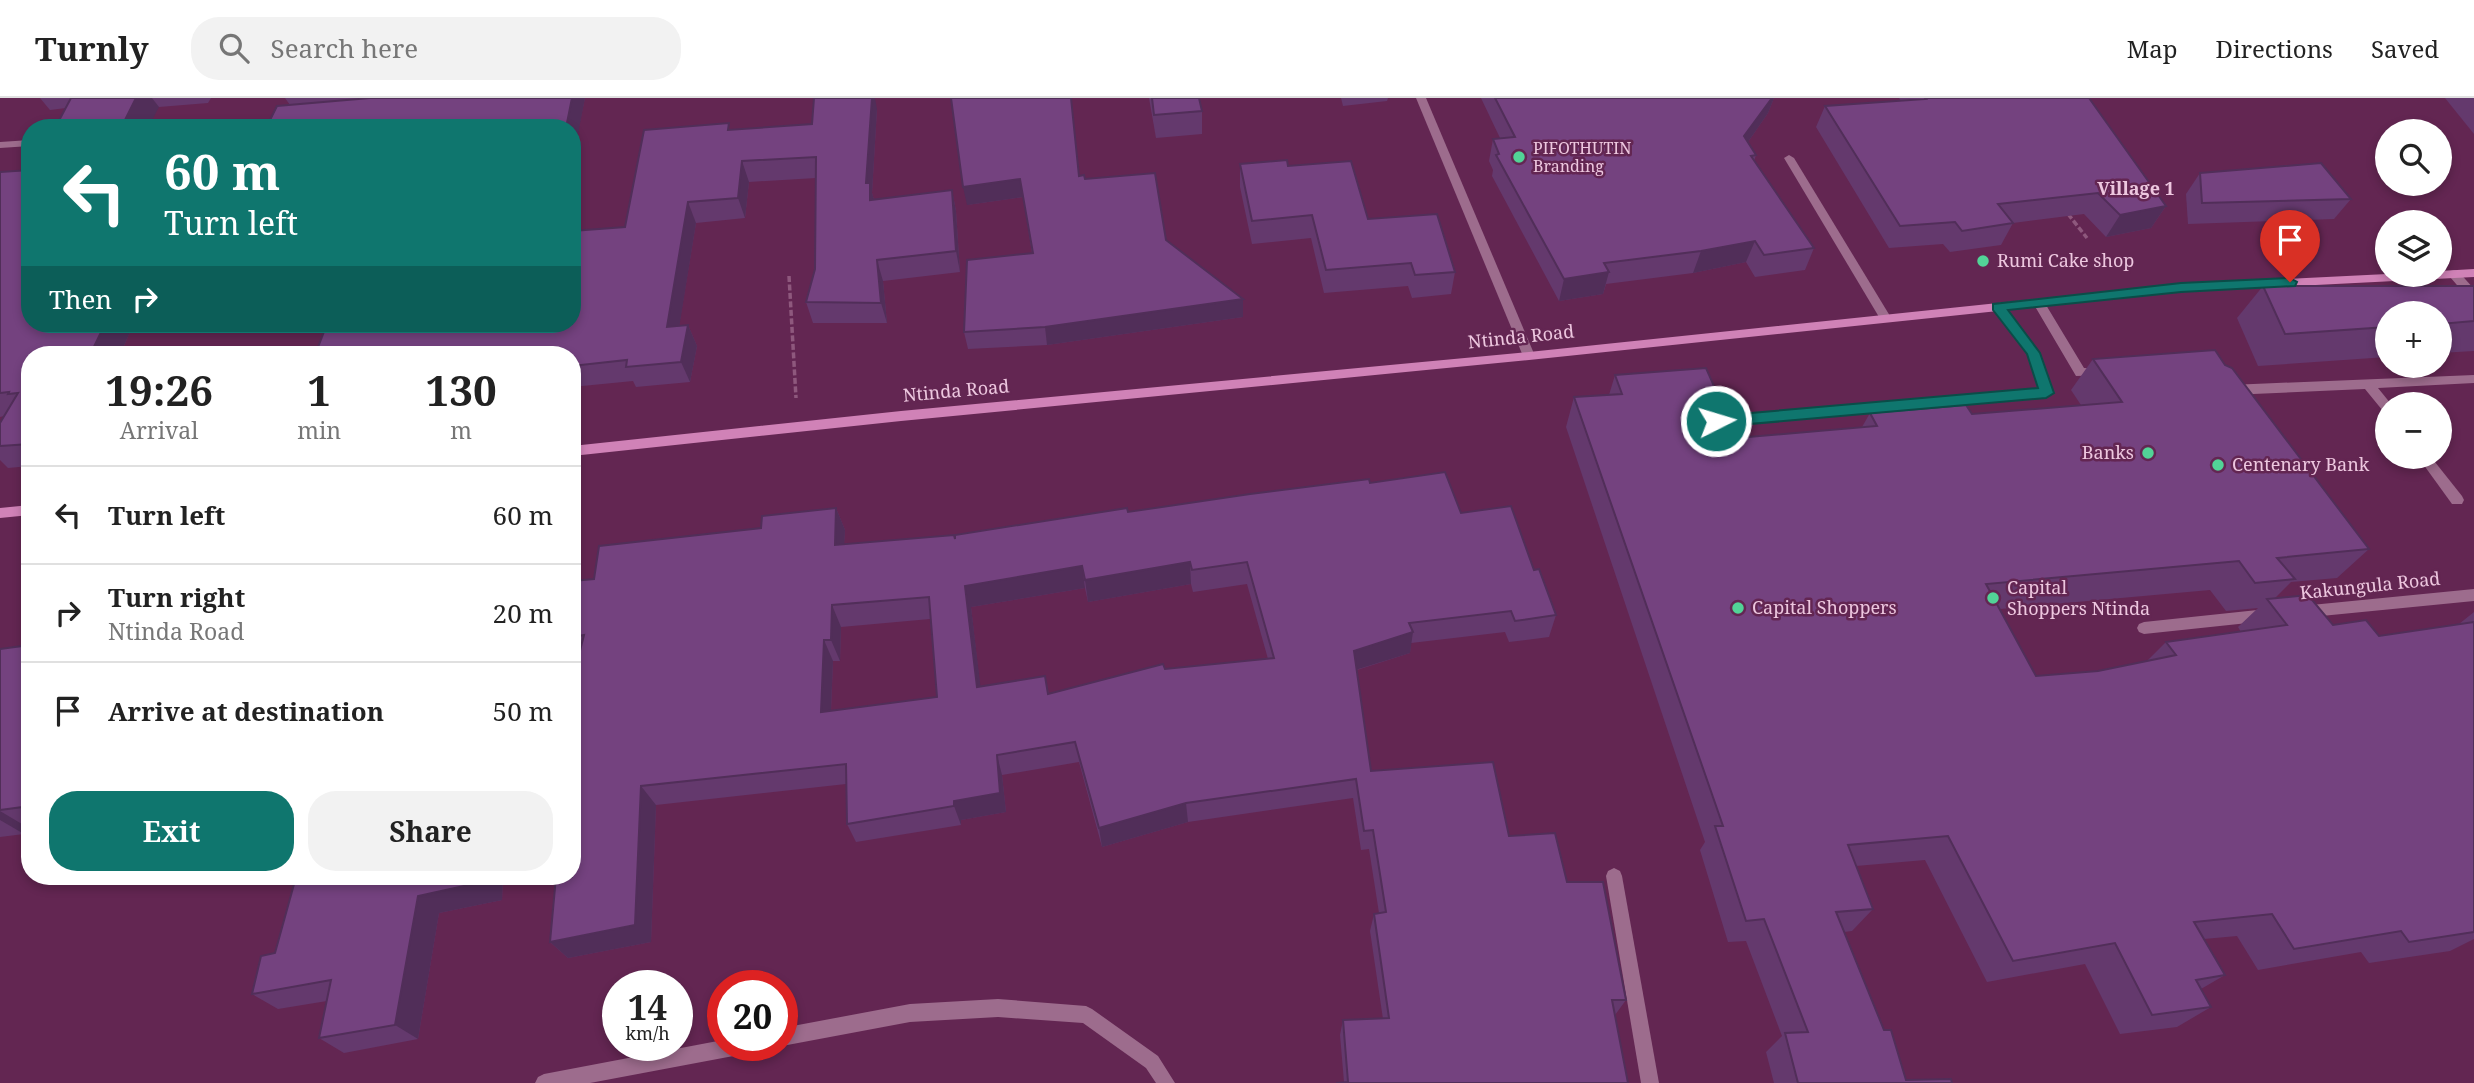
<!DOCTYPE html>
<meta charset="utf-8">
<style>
body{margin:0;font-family:"Noto Serif",serif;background:#f2f2f2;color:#222;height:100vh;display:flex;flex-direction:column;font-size:26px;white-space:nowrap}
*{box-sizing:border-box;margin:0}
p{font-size:23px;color:#767676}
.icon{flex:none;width:38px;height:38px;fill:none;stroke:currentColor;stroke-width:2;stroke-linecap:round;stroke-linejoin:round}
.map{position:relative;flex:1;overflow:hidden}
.details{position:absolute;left:21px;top:248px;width:560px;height:539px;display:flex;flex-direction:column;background:#fff;border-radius:28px;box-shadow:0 4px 10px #0003}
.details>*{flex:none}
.guide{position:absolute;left:21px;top:21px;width:560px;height:214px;border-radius:28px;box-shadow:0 4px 10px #0003;background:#0f766e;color:#fff;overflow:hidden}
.controls{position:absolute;left:2375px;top:21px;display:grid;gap:14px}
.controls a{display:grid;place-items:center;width:77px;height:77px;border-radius:50%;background:#fff;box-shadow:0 4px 10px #0003;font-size:35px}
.speed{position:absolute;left:602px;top:872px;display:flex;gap:14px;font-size:35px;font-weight:700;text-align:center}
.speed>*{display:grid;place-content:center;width:91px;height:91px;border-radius:50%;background:#fff;box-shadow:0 4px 10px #0003;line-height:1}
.speed small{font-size:18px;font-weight:400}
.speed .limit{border:10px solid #d22;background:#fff;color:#111}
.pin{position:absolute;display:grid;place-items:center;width:60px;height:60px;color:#fff;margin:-72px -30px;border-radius:50% 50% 50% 0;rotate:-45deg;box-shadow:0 0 7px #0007}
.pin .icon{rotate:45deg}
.me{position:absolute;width:77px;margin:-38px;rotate:85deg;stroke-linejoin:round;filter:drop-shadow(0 0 5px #0008)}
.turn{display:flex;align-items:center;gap:24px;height:147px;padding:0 28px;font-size:32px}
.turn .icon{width:91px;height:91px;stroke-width:2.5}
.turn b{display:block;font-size:49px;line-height:60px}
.then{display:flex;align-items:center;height:66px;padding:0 28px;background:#0003;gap:14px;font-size:26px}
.eta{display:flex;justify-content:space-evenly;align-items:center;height:119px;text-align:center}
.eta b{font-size:42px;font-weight:700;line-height:49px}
.button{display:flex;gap:14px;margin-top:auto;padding:14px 28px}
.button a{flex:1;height:80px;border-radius:28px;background:#0f766e;color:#fff;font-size:28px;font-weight:700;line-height:80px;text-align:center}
.button a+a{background:#f2f2f2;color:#222}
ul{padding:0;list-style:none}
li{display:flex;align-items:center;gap:21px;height:98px;padding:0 28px;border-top:2px solid #e0e0e0}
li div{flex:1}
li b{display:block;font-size:26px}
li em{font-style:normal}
header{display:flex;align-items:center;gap:42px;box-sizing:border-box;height:98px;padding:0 35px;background:#fff;border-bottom:2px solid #e0e0e0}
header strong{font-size:33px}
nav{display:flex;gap:38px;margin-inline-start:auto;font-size:24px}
.search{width:490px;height:63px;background:#f2f2f2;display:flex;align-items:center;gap:18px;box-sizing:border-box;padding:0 24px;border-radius:28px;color:#767676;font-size:26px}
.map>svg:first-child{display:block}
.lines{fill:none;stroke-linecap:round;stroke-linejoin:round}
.path{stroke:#8e587d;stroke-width:3.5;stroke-dasharray:6 2.5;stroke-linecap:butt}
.lane{fill:#9d6c8d;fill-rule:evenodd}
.street{fill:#9d6c8d;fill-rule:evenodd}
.secondary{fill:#d082b7;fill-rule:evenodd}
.wall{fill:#64396d;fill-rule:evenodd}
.shaded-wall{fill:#512e59}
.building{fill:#74427f;stroke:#512e59;stroke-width:2;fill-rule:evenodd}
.route{fill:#0f766e;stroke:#0a4d48;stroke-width:2}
.poi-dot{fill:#52d397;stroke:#632652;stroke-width:2.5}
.labels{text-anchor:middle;stroke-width:5;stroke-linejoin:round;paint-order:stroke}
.far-poi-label{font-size:16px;fill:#edc7df;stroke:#632652;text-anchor:start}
.far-quarter-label{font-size:18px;font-weight:bold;fill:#edc7df;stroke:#632652}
.poi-label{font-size:18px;fill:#edc7df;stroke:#632652;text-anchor:start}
.street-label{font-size:18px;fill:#edc7df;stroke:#632652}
</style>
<header>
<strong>Turnly</strong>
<div class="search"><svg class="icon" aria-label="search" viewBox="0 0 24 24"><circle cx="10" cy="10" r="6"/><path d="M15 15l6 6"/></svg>Search here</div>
<nav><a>Map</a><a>Directions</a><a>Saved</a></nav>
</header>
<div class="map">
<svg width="2474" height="985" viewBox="0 0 2474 985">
<rect width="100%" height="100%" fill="#632652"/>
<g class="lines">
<g class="path">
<polyline points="2068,116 2087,140"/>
<polyline points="789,178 796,300"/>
</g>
<g class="lane">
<polygon points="1789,57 1794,60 1890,218 1890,224 1882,224 1784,60"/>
<polygon points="2454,172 2458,173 2474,191 2474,203 2470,202 2450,179 2450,173"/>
<polygon points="2039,201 2043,202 2084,270 2106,271 2108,274 2106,277 2076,278 2033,205"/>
<polygon points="1998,205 2002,206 2039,255 2052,295 2050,298 1716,328 1710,323 1716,318 2038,291 2027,256 1992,209"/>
<polygon points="2474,277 2474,285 2378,290 2391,306 2387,306 2387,315 2383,313 2365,291 2230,297 2224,292 2230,287"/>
<polygon points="2418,359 2431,359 2462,398 2464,402 2462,406 2452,406"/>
</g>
<g class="street">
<polygon points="1416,0 1426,0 1535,258 1533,261 1525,261 1523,258"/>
<polygon points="285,20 290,23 289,25 245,30 202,30 207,27"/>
<polygon points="30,42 30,48 0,50 0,44"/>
<polygon points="2474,491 2474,503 2301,520 2296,518 2294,514 2296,510 2301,508"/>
<polygon points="2267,511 2272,513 2274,517 2272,521 2267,523 2144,536 2139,534 2137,530 2139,526 2144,524"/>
<polygon points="1614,770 1620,773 1622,778 1659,985 1641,985 1606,778 1608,773"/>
<polygon points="998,901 1086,908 1092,911 1158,958 1175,985 1156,985 1146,970 1083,925 998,919 910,924 782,948 780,947 782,947 782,930 910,906"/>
<polygon points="723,942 723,947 753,947 750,953 744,956 590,985 535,985 538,979 544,976"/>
</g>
<g class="secondary">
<polygon points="2474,171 2474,179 2181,194 1529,262 901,323 572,358 572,348 901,313 1529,254 2181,186 2387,176 2440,177 2440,173"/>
<polygon points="30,407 30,417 0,420 0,410"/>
</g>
</g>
<g class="wall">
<polygon points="40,0 211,0 208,5 159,9 66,10 50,12"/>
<polygon points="285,0 585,0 572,62 572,30 290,7"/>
<polygon points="1149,0 1199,0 1202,13 1202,36 1156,40"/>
<polygon points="1341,0 1388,0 1387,3 1343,8"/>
<polygon points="1481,0 1774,0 1768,15 1748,44 1756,57 1754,63 1814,150 1805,172 1755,179 1746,164 1693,175 1606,186 1603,196 1559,203 1492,78 1493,72 1489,63 1493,41 1500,40"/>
<polygon points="1899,0 2089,0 2166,108 2151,130 2106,139 2084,116 2013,125 2001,147 1950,154 1943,146 1889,150 1816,29 1825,8 1901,3"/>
<polygon points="2445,0 2474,0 2474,36"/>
<polygon points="877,11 872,95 874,102 952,92 956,113 960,174 883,183 887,225 813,225 806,204 815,171 816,80 749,84 745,120 696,125 679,228 688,227 697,248 690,284 636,289 633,283 572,289 572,257 625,129 732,32 812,26"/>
<polygon points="1240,66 1368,121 1455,174 1451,196 1412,200 1408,188 1324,195 1311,140 1252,146 1240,89"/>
<polygon points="0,74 30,226 158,226 133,227 120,257 30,257 30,368 8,370 0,362 0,325 4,318 0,319"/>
<polygon points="2200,75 2351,101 2334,121 2188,126 2186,96"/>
<polygon points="1079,78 1166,142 1243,219 1047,247 968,251 964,234 1032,155 1023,99 967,107"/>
<polygon points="2263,188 2474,188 2474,253 2440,255 2440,215 2387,215 2387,259 2258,268 2237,220"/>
<path d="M2093 261 2225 267 2369 451 2337 480 2291 484 2274 501 2333 527 2379 538 2459 526 2474 514V841L2450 853 2369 865 2361 854 2258 872 2237 838 2204 841 2225 877 2201 891 2211 909 2177 929 2120 936 2085 866 1987 884 1925 762 1856 768 1873 811 1852 833 1844 834 1884 932 1906 982 1952 985H1774L1766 954 1782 938 1746 843 1728 844 1700 752 1705 744 1566 329 1574 299 1609 297 1615 277 1737 340 1862 329 1870 315 1972 316 2081 307 2071 292ZM2210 492 2226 513 2258 510 2238 529 2241 534 2166 544 2147 563 2098 573 2036 578 2000 511Z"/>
<path d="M1370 385 1461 415 1534 472 1556 517 1549 539 1509 544 1505 534 1411 545 1410 555 1357 572 1371 673 1509 738 1567 784 1626 902 1615 917 1628 985 1344 984 1340 937 1343 922 1383 921 1370 833 1374 816 1379 815 1369 751 1361 752 1353 700 1188 724 1102 749 1079 664 1002 677 1006 714 961 722V727L856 744 847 726 846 686 656 707 651 844 568 860 550 844 578 561H572V483L594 481 761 430 836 410 845 432 844 446 955 441 1128 414ZM1191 486 1193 494 1247 486 1268 561 1165 571 1049 596 1045 578 980 588 971 509 1085 490 1088 504ZM930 521 937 599 831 613 833 563H840L841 529Z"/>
<polygon points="30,547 30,729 27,729 24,736 0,739 0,551"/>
<polygon points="503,780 502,802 439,815 418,941 344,955 319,940 327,903 278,911 252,896"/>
</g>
<g class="shaded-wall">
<polygon points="136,0 152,0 159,9 148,30 121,30"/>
<polygon points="572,0 585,0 573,62 572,30 566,30"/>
<polygon points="872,0 875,0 877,11 872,95 875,105 870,102 866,85"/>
<polygon points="1772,0 1774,0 1768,15 1737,60 1744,38"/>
<polygon points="742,63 749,84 745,120 738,100"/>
<polygon points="1020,81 1023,99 967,107 963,89"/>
<polygon points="952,92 956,113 960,174 956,153"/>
<polygon points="688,104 696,125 676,249 667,229"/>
<polygon points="2166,108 2151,130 2106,139 2120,117"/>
<polygon points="1755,143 1746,164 1693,175 1701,153"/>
<polygon points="877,162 883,183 887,225 881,205"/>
<polygon points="1609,174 1603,196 1559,203 1564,181"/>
<polygon points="1243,201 1243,219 1047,247 1045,229"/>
<polygon points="105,226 132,226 133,227 120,257 90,257"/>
<polygon points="688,227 697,248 690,284 681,264"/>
<polygon points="836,410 845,432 843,469 835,447"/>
<polygon points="1190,464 1191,486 1088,504 1085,482"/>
<polygon points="1082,468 1085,490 971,509 983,609 977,589 965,488"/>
<polygon points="832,507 841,529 840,563 831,542"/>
<polygon points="1413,534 1410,555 1352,573 1354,553"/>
<polygon points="824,542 833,563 830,634 821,614"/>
<polygon points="997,657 1002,677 1006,714 961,722 961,727 954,708 954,703"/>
<polygon points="641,688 656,707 651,844 568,860 550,844"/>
<polygon points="1186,705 1188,724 1102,749 1099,730"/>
<polygon points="0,713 27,729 24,736 0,722"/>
<polygon points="483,779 506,779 503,780 502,802 439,815 418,941 395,927 418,798"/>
</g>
<g class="building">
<polygon points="71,0 136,0 121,30 55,30"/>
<polygon points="370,0 572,0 566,30 266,30 277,8"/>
<polygon points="814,0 872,0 866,85 870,85 870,102 952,92 956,153 877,162 881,205 806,204 815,171 816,59 742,63 738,100 688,104 667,229 688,227 681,264 626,269 627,262 572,268 572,257 315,257 327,226 572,226 572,133 625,129 644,32 729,25 728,32 812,26"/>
<polygon points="951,0 1071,0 1079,78 1084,77 1085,81 1155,75 1166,142 1243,201 1045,229 964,234 967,162 1033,155 1020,81 963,89"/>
<polygon points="1152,0 1199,0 1202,13 1154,17"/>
<polygon points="1495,0 1772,0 1744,38 1756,57 1751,58 1814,150 1764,157 1755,143 1701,153 1604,165 1609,174 1564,181 1496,57 1499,56 1493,41 1515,39"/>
<polygon points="1925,0 2089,0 2166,108 2120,117 2098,95 1998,106 2013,125 1962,133 1955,124 1900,128 1825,8 1926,1"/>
<polygon points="1287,62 1288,68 1351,63 1368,121 1437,116 1455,174 1415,177 1411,165 1326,172 1312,117 1252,123 1240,66"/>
<polygon points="2321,65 2351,101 2202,105 2200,75"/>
<polygon points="30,72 30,226 105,226 90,257 30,257 30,346 0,348 0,325 18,295 8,296 9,294 0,295 0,74"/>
<polygon points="2263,188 2474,188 2474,223 2440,226 2440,215 2387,215 2387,229 2285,236"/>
<polygon points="2215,252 2225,267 2232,270 2369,451 2277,460 2295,481 2255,485 2239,463 1986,486 2036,578 2098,573 2176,557 2166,544 2287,527 2267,501 2308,497 2333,527 2366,522 2379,538 2474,524 2474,834 2409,844 2401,833 2294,851 2272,816 2194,824 2225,877 2196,882 2211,909 2152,917 2115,845 2013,863 1948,738 1848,747 1873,811 1836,814 1884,932 1891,932 1906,982 1951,981 1952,985 1798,985 1785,935 1808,934 1764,821 1746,823 1715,728 1723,728 1574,299 1622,296 1615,277 1706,270 1737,340 1877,328 1870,315 1966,307 1972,316 2122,304 2093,261"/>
<path d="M1445 374 1461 415 1511 408 1534 472 1539 471 1556 517 1515 523 1511 513 1409 525 1413 534 1354 553 1371 673 1493 664 1509 738 1555 735 1567 784H1603L1626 902H1612L1628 985H1336L1348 984 1343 922 1389 920 1374 816 1386 814 1373 732 1364 733 1356 681 1186 705 1099 730 1075 644 997 657 1000 695 954 703V708L847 726 846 666 641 688 635 827 550 844 556 779H572V584L584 537 572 539V483L594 481 599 448 761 430 762 418 836 410 835 447 954 437 955 441V437L1127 410 1128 414 1250 396 1369 381 1370 385ZM1190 464 1192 472 1247 464 1274 560 1165 571 1163 566 1048 596 1045 578 977 589 965 488 1082 468 1085 482ZM929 499 937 599 821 614 824 542H831L832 507Z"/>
<polygon points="30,547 30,708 0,712 0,551"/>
<polygon points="296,779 483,779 482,784 418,798 395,927 319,940 331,882 252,896 261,858 275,855"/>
</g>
<polygon class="route" points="2290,180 2297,184 2295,188 2181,194 2008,212 2040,255 2054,295 2046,300 1716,329 1709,323 1716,318 2038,290 2027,256 1993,212 1993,206 2181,185"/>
<g class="poi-dot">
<circle cx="1519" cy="59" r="7"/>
<circle cx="1983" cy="163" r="7"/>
<circle cx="2148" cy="355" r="7"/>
<circle cx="2218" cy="367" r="7"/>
<circle cx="1993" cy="500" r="7"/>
<circle cx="1738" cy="510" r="7"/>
</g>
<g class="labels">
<g class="far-poi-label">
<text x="1533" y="56">PIFOTHUTIN<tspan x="1533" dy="18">Branding</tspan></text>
</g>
<g class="far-quarter-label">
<text x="2136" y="97">Village 1</text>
</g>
<g class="poi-label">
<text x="1997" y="169">Rumi Cake shop</text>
<text x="2134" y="361" text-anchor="end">Banks</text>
<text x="2232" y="373">Centenary Bank</text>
<text x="2007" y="496">Capital<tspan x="2007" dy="21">Shoppers Ntinda</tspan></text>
<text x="1752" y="516">Capital Shoppers</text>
</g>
<g class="street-label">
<text transform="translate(1521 239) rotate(-6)" y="6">Ntinda Road</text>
<text transform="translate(956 293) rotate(-5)" y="6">Ntinda Road</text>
<text transform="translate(2370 488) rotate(-6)" y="6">Kakungula Road</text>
</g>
</g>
</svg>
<div class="controls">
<a><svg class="icon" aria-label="search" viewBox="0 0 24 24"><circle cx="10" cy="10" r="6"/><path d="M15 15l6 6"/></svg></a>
<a><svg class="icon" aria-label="layers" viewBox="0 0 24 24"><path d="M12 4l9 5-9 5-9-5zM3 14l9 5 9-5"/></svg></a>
<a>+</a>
<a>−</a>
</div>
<div class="speed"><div>14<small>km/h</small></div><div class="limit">20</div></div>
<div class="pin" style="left:2290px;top:184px;background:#d93025"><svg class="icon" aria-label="arrive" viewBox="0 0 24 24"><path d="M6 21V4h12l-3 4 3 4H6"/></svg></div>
<svg class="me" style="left:1716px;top:323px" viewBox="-20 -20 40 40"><circle r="17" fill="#0f766e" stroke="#fff" stroke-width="3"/><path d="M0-11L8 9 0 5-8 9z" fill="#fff"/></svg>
<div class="guide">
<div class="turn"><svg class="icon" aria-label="left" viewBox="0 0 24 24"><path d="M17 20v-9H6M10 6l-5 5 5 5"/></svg><div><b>60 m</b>Turn left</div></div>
<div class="then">Then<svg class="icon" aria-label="right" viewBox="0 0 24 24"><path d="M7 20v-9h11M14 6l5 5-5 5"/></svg></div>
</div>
<section class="details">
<div class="eta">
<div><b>19:26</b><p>Arrival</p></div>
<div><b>1</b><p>min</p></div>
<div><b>130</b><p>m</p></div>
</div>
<ul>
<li><svg class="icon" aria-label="left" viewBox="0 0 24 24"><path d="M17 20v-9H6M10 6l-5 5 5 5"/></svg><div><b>Turn left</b></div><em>60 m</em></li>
<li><svg class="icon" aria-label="right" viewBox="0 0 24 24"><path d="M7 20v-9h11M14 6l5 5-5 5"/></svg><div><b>Turn right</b><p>Ntinda Road</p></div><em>20 m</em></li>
<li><svg class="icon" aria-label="arrive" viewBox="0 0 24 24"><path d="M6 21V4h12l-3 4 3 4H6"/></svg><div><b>Arrive at destination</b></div><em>50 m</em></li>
</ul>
<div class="button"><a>Exit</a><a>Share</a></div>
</section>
</div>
